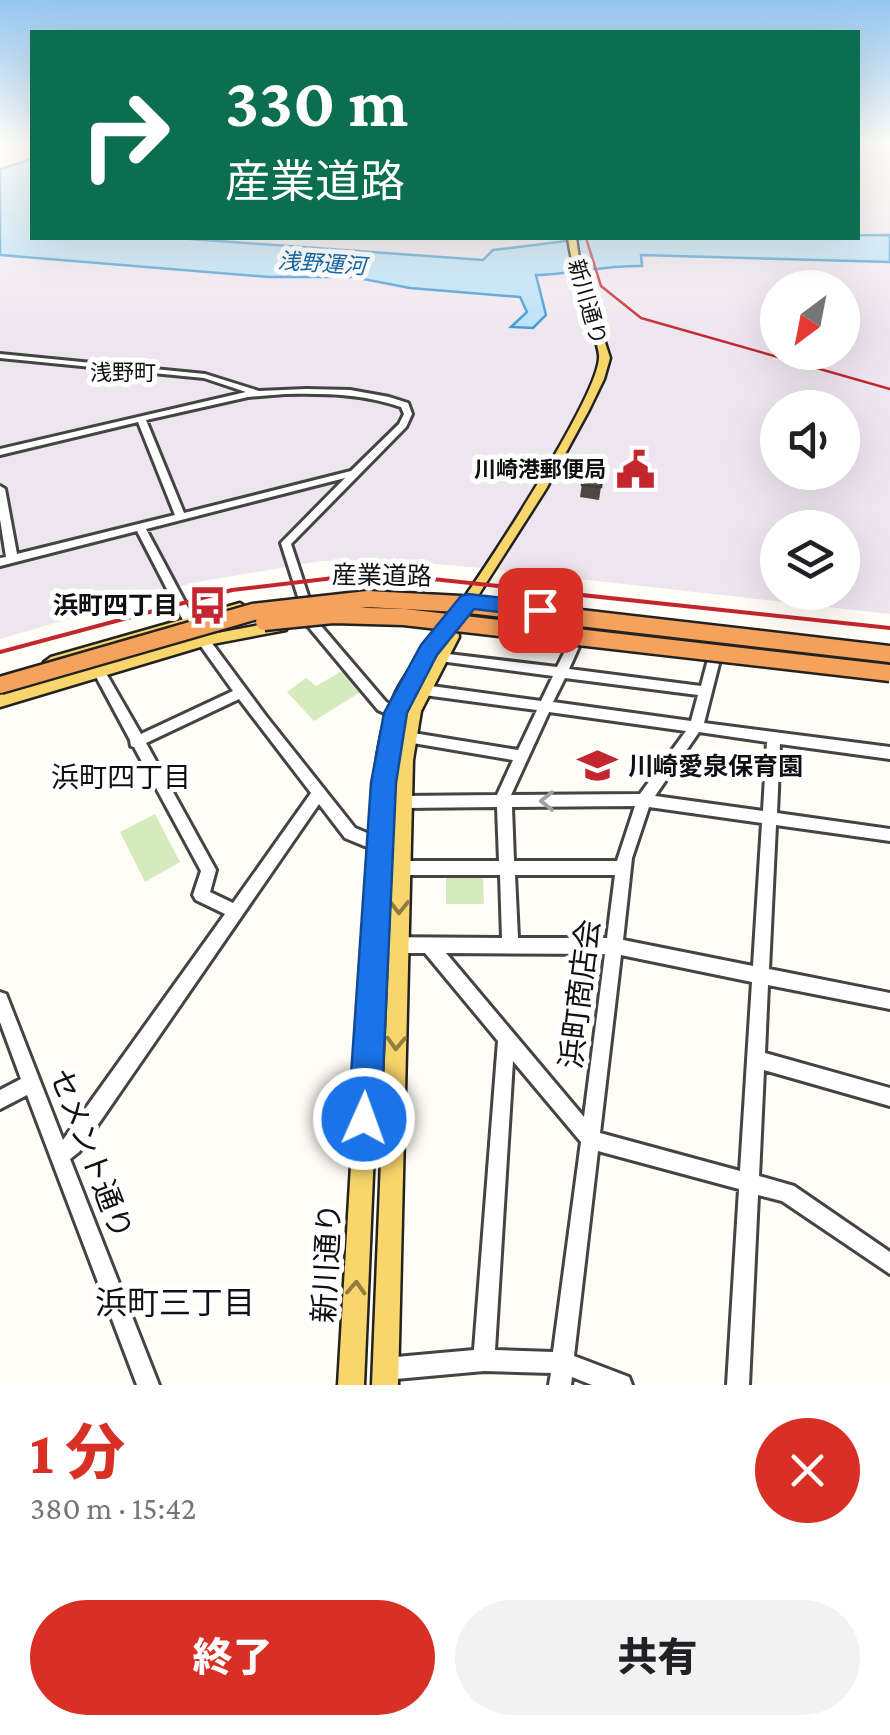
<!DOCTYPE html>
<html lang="ja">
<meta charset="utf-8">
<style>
body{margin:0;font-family:"Crimson Pro","Noto Sans JP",serif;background:#f2f2f2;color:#202124;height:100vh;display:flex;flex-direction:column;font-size:38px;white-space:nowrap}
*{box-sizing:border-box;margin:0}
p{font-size:32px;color:#757577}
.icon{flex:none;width:55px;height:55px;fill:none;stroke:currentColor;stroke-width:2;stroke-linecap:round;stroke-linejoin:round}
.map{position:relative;height:1385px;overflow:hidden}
.details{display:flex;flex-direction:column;background:#fff;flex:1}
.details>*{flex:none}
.top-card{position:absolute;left:30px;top:30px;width:830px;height:210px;border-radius:0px;box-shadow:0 10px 40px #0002;background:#0b6e4f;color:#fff;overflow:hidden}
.needle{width:65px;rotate:212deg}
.controls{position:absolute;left:760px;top:270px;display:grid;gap:20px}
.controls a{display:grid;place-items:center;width:100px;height:100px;border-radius:50%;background:#fff;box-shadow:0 10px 40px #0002;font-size:50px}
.pin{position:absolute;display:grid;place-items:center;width:85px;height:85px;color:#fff;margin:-42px;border-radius:20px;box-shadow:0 5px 15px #0006}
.me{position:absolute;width:110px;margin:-55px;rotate:2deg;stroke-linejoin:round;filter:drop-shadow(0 0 8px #0008)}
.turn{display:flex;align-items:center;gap:35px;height:210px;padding:0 30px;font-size:45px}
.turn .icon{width:130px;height:130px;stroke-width:2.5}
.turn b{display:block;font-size:70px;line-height:85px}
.round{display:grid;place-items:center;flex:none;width:105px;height:105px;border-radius:52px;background:#f2f2f2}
.overview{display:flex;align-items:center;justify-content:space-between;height:170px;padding:0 30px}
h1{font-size:60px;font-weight:800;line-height:75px;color:#d93025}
.cta{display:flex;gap:20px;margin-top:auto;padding:20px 30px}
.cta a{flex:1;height:115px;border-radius:60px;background:#d93025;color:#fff;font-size:40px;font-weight:800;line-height:115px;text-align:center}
.cta a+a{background:#f2f2f2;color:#202124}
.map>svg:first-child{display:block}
.industrial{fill:#eee6ef;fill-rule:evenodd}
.green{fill:#d5ebbd}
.water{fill:#b9e0f7;stroke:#3f96cf;stroke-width:2.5}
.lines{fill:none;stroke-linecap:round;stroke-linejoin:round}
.minor-casing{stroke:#444;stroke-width:6}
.major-casing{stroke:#222;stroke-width:5}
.highway-casing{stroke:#222;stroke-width:4}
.minor{fill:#fff;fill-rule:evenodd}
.major{fill:#f9d66b;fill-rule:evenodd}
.highway{fill:#f5a25d;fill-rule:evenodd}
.rail-far1{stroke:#c4262e;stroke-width:2.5}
.rail{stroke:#c4262e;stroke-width:4}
.highway-bridge-casing{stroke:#222;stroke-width:21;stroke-linecap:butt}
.highway-bridge{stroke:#f5a25d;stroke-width:16}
.wall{fill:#4d4742}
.building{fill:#5a524d;stroke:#3f3936;stroke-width:2.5}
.oneway{stroke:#a0a0a0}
.oneway2{stroke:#917d42}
.route{fill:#1a73e8;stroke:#114b97;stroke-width:2.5}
.labels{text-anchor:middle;stroke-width:10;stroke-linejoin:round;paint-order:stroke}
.far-water-label{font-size:22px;font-style:italic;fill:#1768a6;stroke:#fff}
.far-street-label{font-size:22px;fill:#111;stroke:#fff}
.far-neighbourhood-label{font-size:22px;fill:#111;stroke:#fff}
.far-poi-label{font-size:22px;font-weight:bold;fill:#111;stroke:#fff;text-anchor:end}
.street-label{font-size:25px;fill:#111;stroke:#fff}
.poi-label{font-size:25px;font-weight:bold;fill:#111;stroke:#fff;text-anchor:end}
.neighbourhood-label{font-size:28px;fill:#111;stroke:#fff}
.near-street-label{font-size:30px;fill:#111;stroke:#fff}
.near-neighbourhood-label{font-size:32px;fill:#111;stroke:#fff}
</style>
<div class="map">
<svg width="890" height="1385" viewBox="0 0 890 1385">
<rect width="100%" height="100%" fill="#fffdf5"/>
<g class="industrial">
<polygon points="858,143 890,143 890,235 858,234"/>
<polygon points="177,238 590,238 590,240 494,250 483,260"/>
<path d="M0 255 269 277H353L410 288 521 297 533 328 536 275 571 274 609 265 642 266 640 255 890 262V614L482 568 389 560 321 561 192 583 0 639ZM778 288H842V352H778ZM778 408H842V472H778ZM778 528H842V592H778Z"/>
</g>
<g class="green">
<polygon points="342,671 362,691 314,721 287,692 306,678 316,686"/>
<polygon points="155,814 180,862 145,882 120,832"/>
<polygon points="446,872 483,872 484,904 446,904"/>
</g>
<path class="water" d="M32 159V238H177L483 260 493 250 590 238 890 235V262L641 255 642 266C606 265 573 274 536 275L546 315 533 328 511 327 527 312 520 297 410 288 353 277H269L0 255V169Z"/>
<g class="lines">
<defs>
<g id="minor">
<path d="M0 354 205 374 259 391 306 389 350 390 389 397 408 403 412 414 406 427 291 544 316 620 386 702 400 709 401 713 400 717 395 718 378 710 307 625 281 543 345 478 146 529 194 619 266 716 355 828 384 840 386 845 384 850 379 852 345 838 319 804 79 1152 70 1159 159 1385H137L27 1095 0 1109V1090L21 1079 0 1022V992L6 994 63 1140 225 914 196 900 193 895 201 871 134 747 131 746 130 740 93 671 99 666 103 668 141 734 233 691 185 624 137 531 0 566V558L6 557 0 519V486L5 489 17 554 175 515 138 422 0 455V449L246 392 204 378 0 358ZM285 394C324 393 364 394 401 407L404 414 399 424 351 471 184 513 146 420 248 397ZM239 699 311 793 233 903 210 892 216 870 146 743Z"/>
<path d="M576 636 582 640 569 669 701 686 712 644 718 640 722 641 724 644 704 723 890 747V759L780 744 777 813 890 829V841L776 825 769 969 890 993V1009L768 985 765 1053 890 1088V1106L764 1070 759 1176 794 1186 890 1252V1274L782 1201 758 1195 749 1385H727L739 1189 598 1151 574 1356 629 1377 632 1385H592L572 1377 571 1385H549L551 1373 484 1371 385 1380 377 1377 374 1369 377 1361 385 1358 474 1350 498 1041 425 953H373L367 951 365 945 367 939 373 937 502 938 500 875H399L394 873 392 868 394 863 399 861H499L497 807 404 808 399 806 397 802 399 798 404 796 497 795 513 760 407 742 402 741 400 737 402 733 407 732 518 750 537 710 424 695 420 693 418 690 420 687 424 685 541 701 553 676 440 661 434 657 440 653 557 667 572 637ZM565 678 698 695 691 721 553 702ZM549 712 686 731 640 794 511 795ZM699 732 767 742 763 811 655 796ZM635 806 617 861H514L512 807ZM649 807 762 823 753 966 623 940 632 858ZM515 875H615L607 938H518ZM446 953 605 954 584 1117ZM621 955 752 982 740 1171 600 1133ZM513 1061 581 1142 553 1352 495 1350Z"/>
</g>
<g id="major">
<path d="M568 238H576L580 265 610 358 604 379 589 410 546 489 458 627 459 637 421 711 413 760 398 1385H372L397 760 405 711 434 658C394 710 392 764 388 826L364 1385H338L371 826C374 782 376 732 396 692 410 665 431 643 449 619 477 582 603 391 599 355 598 344 592 330 588 319 580 292 572 266 568 238Z"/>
<polygon points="240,603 247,608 245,611 51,667 44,662 51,657"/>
<polygon points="281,621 288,626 286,630 207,645 0,707 0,695 207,635"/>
</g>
<polygon id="highway" points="842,653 890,658 890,670 836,663 834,659"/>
</defs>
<use href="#minor" class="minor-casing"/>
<use href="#major" class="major-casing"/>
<use href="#highway" class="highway-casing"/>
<use href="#minor" class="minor"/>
<use href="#major" class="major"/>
<use href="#highway" class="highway"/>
<polyline class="rail-far1" points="586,238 601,286 641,318 890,389"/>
<polyline class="rail" points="0,652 232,590 376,573 890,628"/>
<defs>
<g id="highway-bridge">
<polyline points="264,622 333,615 404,617 890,673"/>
<polyline points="0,685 253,612 368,599 460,604 890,654"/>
</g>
</defs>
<use href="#highway-bridge" class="highway-bridge-casing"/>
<use href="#highway-bridge" class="highway-bridge"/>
</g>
<polygon class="wall" points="583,477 601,487 599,500 580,497"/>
<polygon class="building" points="583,477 602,479 601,487 582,485"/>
<defs><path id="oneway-chevron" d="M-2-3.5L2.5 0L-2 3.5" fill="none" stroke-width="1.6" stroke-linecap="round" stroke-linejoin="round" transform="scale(2.5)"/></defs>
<use class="oneway" href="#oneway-chevron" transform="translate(547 801) rotate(180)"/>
<g class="oneway2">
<use href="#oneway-chevron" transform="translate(399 907) rotate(91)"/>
<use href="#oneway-chevron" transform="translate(396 1043) rotate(92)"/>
<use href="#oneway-chevron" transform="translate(356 1288) rotate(-87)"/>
</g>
<linearGradient id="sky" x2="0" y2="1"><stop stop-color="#95c6ee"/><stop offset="0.42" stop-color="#fffefa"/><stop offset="1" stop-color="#fffefa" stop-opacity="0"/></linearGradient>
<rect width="890" height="337" fill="url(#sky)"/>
<polygon class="route" points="468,594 540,602 551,610 540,617 474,609 437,655 407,713 396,783 381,1119 376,1130 364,1135 353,1130 348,1119 371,783 384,713 421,645 461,596"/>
<defs>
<symbol id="civic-bare" viewBox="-9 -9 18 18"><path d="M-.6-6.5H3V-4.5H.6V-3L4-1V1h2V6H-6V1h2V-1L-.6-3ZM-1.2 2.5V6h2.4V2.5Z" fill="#c4262e" stroke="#fff" stroke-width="2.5" paint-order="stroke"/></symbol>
<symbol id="bus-bare" viewBox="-9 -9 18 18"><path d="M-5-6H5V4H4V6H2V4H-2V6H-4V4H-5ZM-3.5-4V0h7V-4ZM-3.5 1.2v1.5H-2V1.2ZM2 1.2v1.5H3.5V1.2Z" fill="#c4262e" stroke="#fff" stroke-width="2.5" paint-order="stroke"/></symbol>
<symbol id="school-bare" viewBox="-9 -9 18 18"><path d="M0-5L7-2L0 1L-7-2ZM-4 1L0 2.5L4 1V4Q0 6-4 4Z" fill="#c4262e" stroke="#fff" stroke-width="2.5" paint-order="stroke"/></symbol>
</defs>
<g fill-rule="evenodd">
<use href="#civic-bare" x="608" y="442" width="55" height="55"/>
<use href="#bus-bare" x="180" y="578" width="55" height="55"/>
<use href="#school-bare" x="570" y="738" width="55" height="55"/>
</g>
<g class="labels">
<g class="far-water-label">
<text transform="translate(322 263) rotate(4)" y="8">浅野運河</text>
</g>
<g class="far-street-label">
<text transform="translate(588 302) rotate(74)" y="8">新川通り</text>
</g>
<g class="far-neighbourhood-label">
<text x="123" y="380">浅野町</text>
</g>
<g class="far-poi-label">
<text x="606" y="477">川崎港郵便局</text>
</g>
<g class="street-label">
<text transform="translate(382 575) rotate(1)" y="9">産業道路</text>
</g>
<g class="poi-label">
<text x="178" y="614">浜町四丁目</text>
<text x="628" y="775" text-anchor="start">川崎愛泉保育園</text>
</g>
<g class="neighbourhood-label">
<text x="121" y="787">浜町四丁目</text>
</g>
<g class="near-street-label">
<text transform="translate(580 994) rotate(-83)" y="10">浜町商店会</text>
<text transform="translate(91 1154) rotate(69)" y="10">セメント通り</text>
<text transform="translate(327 1263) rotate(-87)" y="10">新川通り</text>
</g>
<g class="near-neighbourhood-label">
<text x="175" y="1314">浜町三丁目</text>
</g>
</g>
</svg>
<div class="controls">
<a><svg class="needle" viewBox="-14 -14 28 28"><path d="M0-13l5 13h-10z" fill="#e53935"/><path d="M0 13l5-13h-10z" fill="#757577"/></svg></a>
<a><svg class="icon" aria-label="sound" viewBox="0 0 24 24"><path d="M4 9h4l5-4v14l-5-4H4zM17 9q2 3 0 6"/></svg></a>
<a><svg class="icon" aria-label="layers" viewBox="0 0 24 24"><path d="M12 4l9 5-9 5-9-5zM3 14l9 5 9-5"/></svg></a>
</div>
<div class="pin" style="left:540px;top:610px;background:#d93025"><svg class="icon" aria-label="arrive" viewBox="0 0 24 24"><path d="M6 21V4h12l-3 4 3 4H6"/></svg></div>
<svg class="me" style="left:364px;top:1119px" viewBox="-20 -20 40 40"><circle r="17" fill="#1a73e8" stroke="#fff" stroke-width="3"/><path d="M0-11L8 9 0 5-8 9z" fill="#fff"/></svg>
<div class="top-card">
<div class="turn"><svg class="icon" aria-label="right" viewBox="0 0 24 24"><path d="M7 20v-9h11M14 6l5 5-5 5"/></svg><div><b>330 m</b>産業道路</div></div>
</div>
</div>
<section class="details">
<div class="overview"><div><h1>1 分</h1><p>380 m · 15:42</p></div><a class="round" style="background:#d93025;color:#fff"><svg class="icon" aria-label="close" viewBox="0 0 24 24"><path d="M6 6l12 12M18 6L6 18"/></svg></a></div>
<div class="cta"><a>終了</a><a>共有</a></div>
</section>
